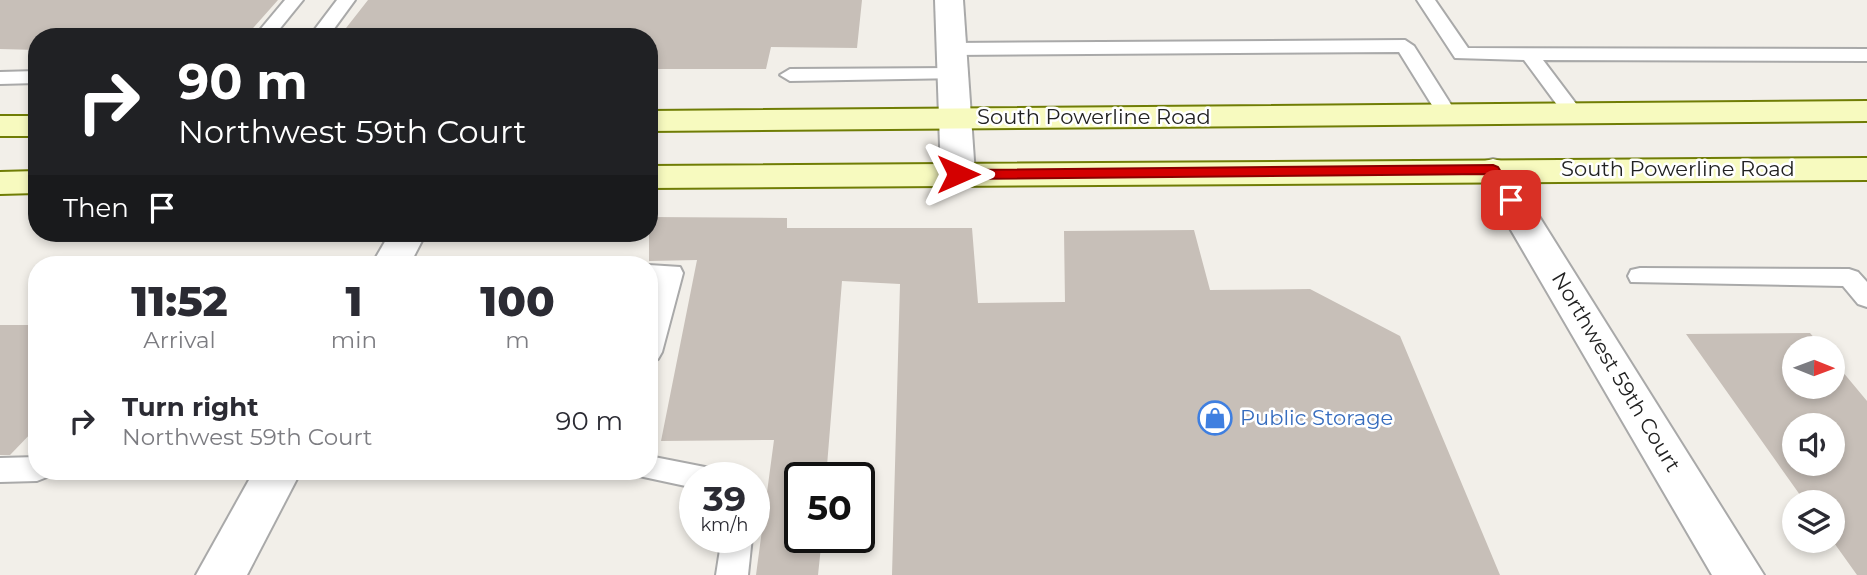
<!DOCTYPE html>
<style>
body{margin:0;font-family:Montserrat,sans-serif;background:#f7f7f7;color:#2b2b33;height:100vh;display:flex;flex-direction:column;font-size:26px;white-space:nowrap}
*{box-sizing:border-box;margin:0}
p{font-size:23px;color:#7c7c81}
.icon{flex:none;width:38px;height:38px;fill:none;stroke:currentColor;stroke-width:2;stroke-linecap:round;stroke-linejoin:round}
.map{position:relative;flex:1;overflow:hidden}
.details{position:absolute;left:28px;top:256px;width:630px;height:224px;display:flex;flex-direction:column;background:#fff;border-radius:28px;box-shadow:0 4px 10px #0003}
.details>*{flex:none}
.hud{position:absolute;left:28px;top:28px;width:630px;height:214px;border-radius:28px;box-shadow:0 4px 10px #0003;background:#202124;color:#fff;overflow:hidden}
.needle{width:46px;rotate:91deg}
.tools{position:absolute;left:1782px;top:336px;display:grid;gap:14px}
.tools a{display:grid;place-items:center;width:63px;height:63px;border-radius:50%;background:#fff;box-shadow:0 4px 10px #0003;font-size:35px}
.speed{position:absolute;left:679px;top:462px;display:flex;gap:14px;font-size:35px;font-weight:700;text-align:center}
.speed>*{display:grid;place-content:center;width:91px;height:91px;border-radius:50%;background:#fff;box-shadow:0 4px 10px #0003;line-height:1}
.speed small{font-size:18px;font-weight:400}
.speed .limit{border:4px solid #111;border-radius:10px;background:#fff;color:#111}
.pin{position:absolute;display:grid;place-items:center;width:60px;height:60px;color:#fff;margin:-30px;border-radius:14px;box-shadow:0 4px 10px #0006}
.me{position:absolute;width:77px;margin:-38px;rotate:90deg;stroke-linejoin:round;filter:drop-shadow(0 0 5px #0008)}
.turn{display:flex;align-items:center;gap:24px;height:147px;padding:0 35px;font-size:32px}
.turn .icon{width:91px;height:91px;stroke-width:2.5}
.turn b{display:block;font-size:49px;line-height:60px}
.then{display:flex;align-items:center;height:66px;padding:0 35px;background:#0003;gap:14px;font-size:26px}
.eta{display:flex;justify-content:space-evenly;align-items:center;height:119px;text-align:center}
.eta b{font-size:42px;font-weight:800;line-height:49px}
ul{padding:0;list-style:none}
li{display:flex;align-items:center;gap:21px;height:91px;padding:0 35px}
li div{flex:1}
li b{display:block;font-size:26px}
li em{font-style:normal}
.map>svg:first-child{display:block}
.building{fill:#c7bfb8;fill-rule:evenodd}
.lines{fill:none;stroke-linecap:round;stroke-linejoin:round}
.service-casing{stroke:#a9a9a9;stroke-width:4}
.minor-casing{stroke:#a9a9a9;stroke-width:4}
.secondary-casing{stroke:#707d05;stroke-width:4}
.service{fill:#fff;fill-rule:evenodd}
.minor{fill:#fff;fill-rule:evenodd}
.secondary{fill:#f7fabf;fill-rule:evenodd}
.route{fill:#d40000;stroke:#8a0000;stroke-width:2}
.labels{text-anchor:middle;stroke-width:5;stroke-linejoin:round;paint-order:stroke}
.street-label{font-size:21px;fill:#222;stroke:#fff}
.shop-label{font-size:21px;fill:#366cbe;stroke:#fff;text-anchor:start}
</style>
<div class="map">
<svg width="1867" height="575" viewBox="0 0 1867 575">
<rect width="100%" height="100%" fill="#f2efe9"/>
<g class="building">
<polygon points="0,0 278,0 245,37 37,37 37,50 0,49"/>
<polygon points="368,0 862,0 857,48 771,47 766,69 649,69 649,37 339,37"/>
<polygon points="649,217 787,218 787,228 972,228 978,303 1065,302 1064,231 1194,230 1210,290 1310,289 1400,336 1500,575 892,575 900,284 842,281 826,478 800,478 800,537 822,537 818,575 756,575 774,440 661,441 697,260 649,261"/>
<polygon points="0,325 37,325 37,427 10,455 0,455"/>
<path d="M1810 333 1823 348H1794V387H1832V359L1867 401V575H1857L1832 540V502H1805L1686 334ZM1794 425H1832V464H1794Z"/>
</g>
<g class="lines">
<defs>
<g id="service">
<polygon points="285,0 303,0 273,37 254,37"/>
<polygon points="337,0 355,0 328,37 309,37"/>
<polygon points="1417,0 1435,0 1468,48 1867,49 1867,61 1543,60 1583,113 1573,119 1566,117 1524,60 1455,58"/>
<polygon points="1405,40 1414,46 1457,114 1454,118 1440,118 1399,52 952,55 943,49 952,43"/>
<polygon points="954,68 964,74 961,78 790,81 780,75 790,69"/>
<polygon points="37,71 37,83 0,84 0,72"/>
<polygon points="649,265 680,267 683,273 662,352 658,359 649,362 649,306 656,281 649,281"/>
<polygon points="1640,268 1849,269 1858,272 1867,282 1867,307 1858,304 1843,286 1631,282 1628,276 1631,270"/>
<polygon points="649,456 715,469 719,478 695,478 695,488 639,476 636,471 649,471"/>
<polygon points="37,457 37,471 51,471 47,477 37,481 0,482 0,458"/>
<polygon points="722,537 752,537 748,575 716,575"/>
</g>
<g id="minor">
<polygon points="935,0 963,0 975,175 970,183 958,186 946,183 941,175"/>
<polygon points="1493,159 1505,162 1510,170 1764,575 1712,575 1476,170 1481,162"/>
<polygon points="390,233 426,233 410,264 372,264"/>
<polygon points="254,471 301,471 247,575 196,575"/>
</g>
<g id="secondary">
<polygon points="1867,101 1867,121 649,131 649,111"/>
<rect x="0" y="116" width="37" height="20"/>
<polygon points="1867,158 1867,180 649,188 649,166"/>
<polygon points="37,171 37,193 0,194 0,172"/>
</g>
</defs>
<use href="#service" class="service-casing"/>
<use href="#minor" class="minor-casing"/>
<use href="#secondary" class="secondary-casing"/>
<use href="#service" class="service"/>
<use href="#minor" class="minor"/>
<use href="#secondary" class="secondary"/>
</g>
<polygon class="route" points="1493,165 1498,167 1518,200 1516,203 1506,203 1489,174 958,179 951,174 958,170"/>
<defs>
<symbol id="shop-ring" viewBox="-11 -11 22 22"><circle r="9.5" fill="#fff" stroke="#3f7fe0" stroke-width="1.5"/><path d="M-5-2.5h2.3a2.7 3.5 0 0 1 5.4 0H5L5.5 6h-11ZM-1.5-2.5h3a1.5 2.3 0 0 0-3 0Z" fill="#3f7fe0"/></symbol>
</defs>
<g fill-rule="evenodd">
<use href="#shop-ring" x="1196" y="399" width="38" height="38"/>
</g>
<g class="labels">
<g class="street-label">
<text x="1094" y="124">South Powerline Road</text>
<text x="1678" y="176">South Powerline Road</text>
<text transform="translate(1616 372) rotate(59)" y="7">Northwest 59th Court</text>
</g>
<g class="shop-label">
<text x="1240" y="425">Public Storage</text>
</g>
</g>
</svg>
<div class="tools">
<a><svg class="needle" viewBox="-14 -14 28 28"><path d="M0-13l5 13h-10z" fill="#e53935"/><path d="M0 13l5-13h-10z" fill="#7c7c81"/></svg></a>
<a><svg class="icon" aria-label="sound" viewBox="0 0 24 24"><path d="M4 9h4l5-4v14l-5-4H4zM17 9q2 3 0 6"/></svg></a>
<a><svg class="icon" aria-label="layers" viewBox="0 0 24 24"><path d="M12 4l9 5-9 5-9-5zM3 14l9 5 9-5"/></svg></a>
</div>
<div class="speed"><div>39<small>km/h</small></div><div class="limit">50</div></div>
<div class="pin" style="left:1511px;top:200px;background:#d93025"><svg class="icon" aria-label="arrive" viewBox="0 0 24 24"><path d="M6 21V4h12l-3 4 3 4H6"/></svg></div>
<svg class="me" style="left:958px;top:174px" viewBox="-20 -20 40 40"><path d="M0-17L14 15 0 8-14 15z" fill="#d40000" stroke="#fff" stroke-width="4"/></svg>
<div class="hud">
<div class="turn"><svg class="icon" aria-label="right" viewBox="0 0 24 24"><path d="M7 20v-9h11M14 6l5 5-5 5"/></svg><div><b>90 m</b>Northwest 59th Court</div></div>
<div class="then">Then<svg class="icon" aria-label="arrive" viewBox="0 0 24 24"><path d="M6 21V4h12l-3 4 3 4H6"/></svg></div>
</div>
<section class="details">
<div class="eta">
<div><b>11:52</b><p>Arrival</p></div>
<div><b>1</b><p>min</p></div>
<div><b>100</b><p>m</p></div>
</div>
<ul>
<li><svg class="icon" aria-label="right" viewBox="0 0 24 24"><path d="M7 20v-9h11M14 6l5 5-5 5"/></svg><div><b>Turn right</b><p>Northwest 59th Court</p></div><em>90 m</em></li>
</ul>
</section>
</div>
